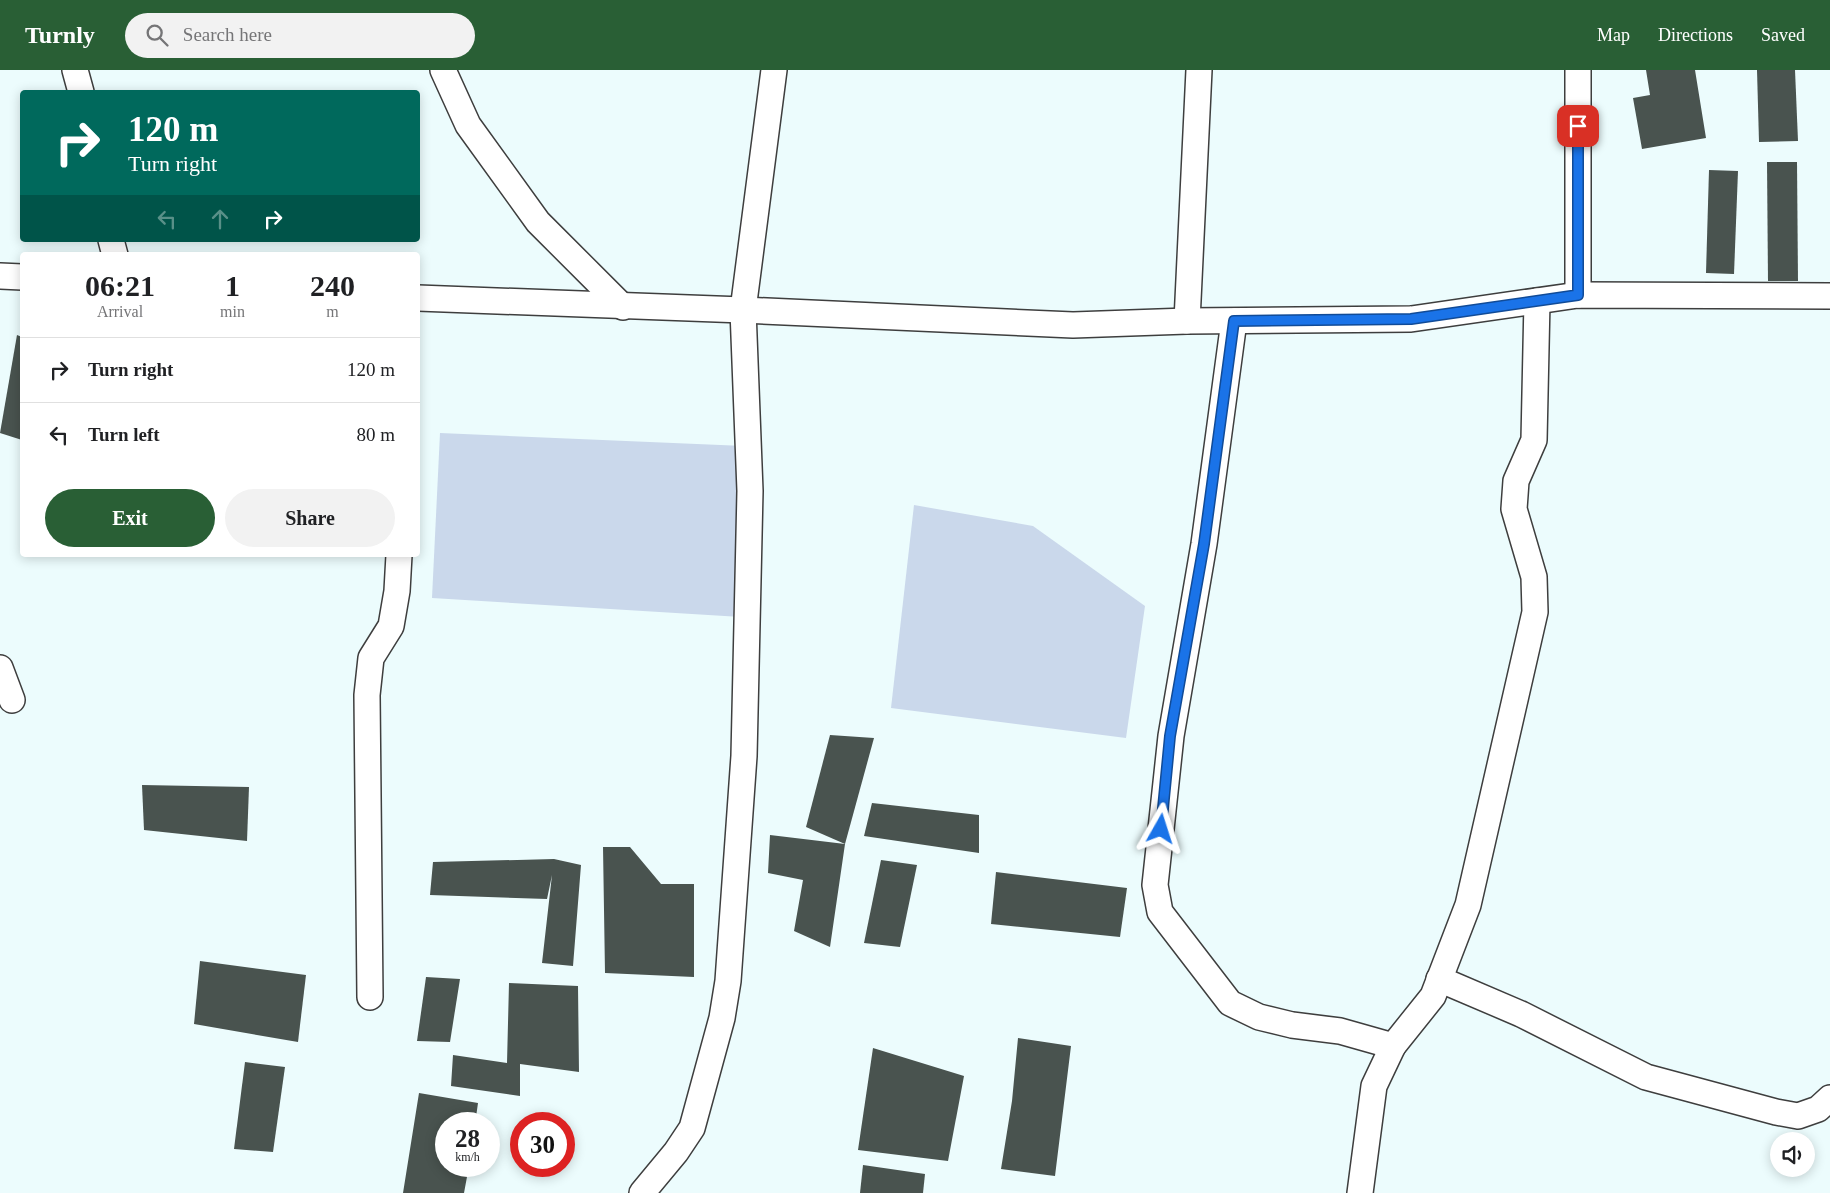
<!DOCTYPE html>
<style>
body{margin:0;font-family:"Times New Roman",serif;background:#f2f2f2;color:#202124;height:100vh;display:flex;flex-direction:column;font-size:19px;white-space:nowrap}
*{box-sizing:border-box;margin:0}
p{font-size:16px;color:#757577}
.icon{flex:none;width:28px;height:28px;fill:none;stroke:currentColor;stroke-width:2;stroke-linecap:round;stroke-linejoin:round}
.map{position:relative;flex:1;overflow:hidden}
.drawer{position:absolute;left:20px;top:182px;width:400px;height:305px;display:flex;flex-direction:column;background:#fff;border-radius:5px;box-shadow:0 2px 12px #0003}
.drawer>*{flex:none}
.guide{position:absolute;left:20px;top:20px;width:400px;height:152px;border-radius:5px;box-shadow:0 2px 12px #0003;background:#00695c;color:#fff;overflow:hidden}
.tools{position:absolute;left:1770px;top:1062px;display:grid;gap:10px}
.tools a{display:grid;place-items:center;width:45px;height:45px;border-radius:50%;background:#fff;box-shadow:0 2px 12px #0003;font-size:25px}
.speed{position:absolute;left:435px;top:1042px;display:flex;gap:10px;font-size:25px;font-weight:700;text-align:center}
.speed>*{display:grid;place-content:center;width:65px;height:65px;border-radius:50%;background:#fff;box-shadow:0 2px 12px #0003;line-height:1}
.speed small{font-size:12px;font-weight:400}
.speed .limit{border:8px solid #d22;background:#fff;color:#111}
.pin{position:absolute;display:grid;place-items:center;width:42px;height:42px;color:#fff;margin:-21px;border-radius:10px;box-shadow:0 2px 8px #0006}
.me{position:absolute;width:55px;margin:-28px;rotate:6deg;stroke-linejoin:round;filter:drop-shadow(0 0 4px #0008)}
.turn{display:flex;align-items:center;gap:18px;height:105px;padding:0 25px;font-size:22px}
.turn .icon{width:65px;height:65px;stroke-width:2.5}
.turn b{display:block;font-size:35px;line-height:42px}
.lanes{display:flex;align-items:center;height:48px;padding:0 25px;background:#0003;justify-content:center;gap:25px;direction:ltr}
.lanes .off{opacity:.35}
.eta{display:flex;justify-content:space-evenly;align-items:center;height:85px;text-align:center}
.eta b{font-size:30px;font-weight:600;line-height:35px}
.action{display:flex;gap:10px;margin-top:auto;padding:10px 25px}
.action a{flex:1;height:58px;border-radius:30px;background:#295f35;color:#fff;font-size:20px;font-weight:600;line-height:58px;text-align:center}
.action a+a{background:#f2f2f2;color:#202124}
ul{padding:0;list-style:none}
li{display:flex;align-items:center;gap:15px;height:65px;padding:0 25px;border-top:1px solid #e0e0e0}
li div{flex:1}
li b{display:block;font-size:19px}
li em{font-style:normal}
header{display:flex;align-items:center;gap:30px;box-sizing:border-box;height:70px;padding:0 25px;background:#295f35;color:#fff}
header strong{font-size:24px}
nav{display:flex;gap:28px;margin-inline-start:auto;font-size:18px}
.search{width:350px;height:45px;background:#f2f2f2;display:flex;align-items:center;gap:12px;box-sizing:border-box;padding:0 18px;border-radius:28px;color:#757577;font-size:19px}
.map>svg:first-child{display:block}
.pitch{fill:#cad8eb}
.building{fill:#49534f}
.lines{fill:none;stroke-linecap:round;stroke-linejoin:round}
.minor-casing{stroke:#3e3e3e;stroke-width:28}
.minor{stroke:#fff;stroke-width:25}
.route-casing{stroke:#114b97;stroke-width:12}
.route{stroke:#1a73e8;stroke-width:9}
</style>
<header>
<strong>Turnly</strong>
<div class="search"><svg class="icon" aria-label="search" viewBox="0 0 24 24"><circle cx="10" cy="10" r="6"/><path d="M15 15l6 6"/></svg>Search here</div>
<nav><a>Map</a><a>Directions</a><a>Saved</a></nav>
</header>
<div class="map">
<svg width="1830" height="1123" viewBox="0 0 1830 1123">
<rect width="100%" height="100%" fill="#ecfcfd"/>
<g class="pitch">
<polygon points="440,363 744,376 741,547 432,528"/>
<polygon points="914,435 1033,456 1145,536 1126,668 891,638"/>
</g>
<g class="building">
<polygon points="1646,0 1695,0 1706,68 1642,79 1633,28 1650,25"/>
<polygon points="1757,0 1795,0 1798,71 1759,72"/>
<polygon points="1767,92 1797,92 1798,211 1768,211"/>
<polygon points="1709,100 1738,101 1734,204 1706,203"/>
<polygon points="17,265 22,267 22,370 0,363"/>
<polygon points="830,665 874,668 845,774 806,757"/>
<polygon points="142,715 249,717 247,771 144,760"/>
<polygon points="872,733 979,745 979,783 864,766"/>
<polygon points="770,765 845,774 830,877 794,861 803,810 768,803"/>
<polygon points="603,777 630,777 661,814 694,814 694,907 605,903"/>
<polygon points="554,789 581,795 573,896 542,893 552,805 547,829 430,825 433,792"/>
<polygon points="881,790 917,795 900,877 864,873"/>
<polygon points="996,802 1127,818 1120,867 991,854"/>
<polygon points="200,891 306,905 298,972 194,954"/>
<polygon points="426,907 460,909 450,972 417,971"/>
<polygon points="509,913 578,916 579,1002 520,994 520,1026 451,1016 453,985 507,993"/>
<polygon points="1018,968 1071,976 1055,1106 1001,1099 1012,1031"/>
<polygon points="873,978 964,1006 948,1091 858,1080"/>
<polygon points="245,992 285,997 273,1082 234,1079"/>
<polygon points="419,1023 478,1033 475,1054 446,1054 446,1096 469,1096 464,1123 403,1123"/>
<polygon points="863,1095 925,1104 923,1123 860,1123"/>
</g>
<g class="lines">
<defs>
<g id="minor">
<polyline points="75,0 81,22"/>
<polyline points="443,0 468,55 538,152 623,237"/>
<polyline points="1578,0 1578,225"/>
<polyline points="111,170 115,185"/>
<polyline points="0,206 22,207"/>
<polyline points="418,228 743,240 1073,255 1187,251 1411,249 1578,225 1830,226"/>
<polyline points="1187,251 1199,0"/>
<polyline points="1234,251 1204,474 1171,666 1155,815 1160,842 1230,933 1259,947 1292,955 1340,961 1393,976"/>
<polyline points="0,598 12,630"/>
<polyline points="1439,909 1521,944 1646,1007 1776,1042 1798,1046 1818,1039 1830,1028"/>
<polyline points="370,927 367,625 371,588 391,556 397,521 399,485"/>
<polyline points="642,1123 676,1082 692,1058 722,948 728,911 744,686 750,421 743,240 774,0"/>
<polyline points="1360,1123 1374,1016 1393,976 1433,926 1468,835 1535,542 1534,507 1514,439 1516,411 1534,370 1537,231"/>
</g>
</defs>
<use href="#minor" class="minor-casing"/>
<use href="#minor" class="minor"/>
</g>
<g class="lines">
<defs>
<polyline id="route" points="1161,759 1170,666 1204,474 1234,251 1411,249 1578,225 1578,56"/>
</defs>
<use href="#route" class="route-casing"/>
<use href="#route" class="route"/>
</g>
</svg>
<div class="tools">
<a><svg class="icon" aria-label="sound" viewBox="0 0 24 24"><path d="M4 9h4l5-4v14l-5-4H4zM17 9q2 3 0 6"/></svg></a>
</div>
<div class="speed"><div>28<small>km/h</small></div><div class="limit">30</div></div>
<div class="pin" style="left:1578px;top:56px;background:#d93025"><svg class="icon" aria-label="arrive" viewBox="0 0 24 24"><path d="M6 21V4h12l-3 4 3 4H6"/></svg></div>
<svg class="me" style="left:1161px;top:759px" viewBox="-20 -20 40 40"><path d="M0-17L14 15 0 8-14 15z" fill="#1a73e8" stroke="#fff" stroke-width="4"/></svg>
<div class="guide">
<div class="turn"><svg class="icon" aria-label="right" viewBox="0 0 24 24"><path d="M7 20v-9h11M14 6l5 5-5 5"/></svg><div><b>120 m</b>Turn right</div></div>
<div class="lanes"><svg class="icon off" aria-label="left" viewBox="0 0 24 24"><path d="M17 20v-9H6M10 6l-5 5 5 5"/></svg><svg class="icon off" aria-label="ahead" viewBox="0 0 24 24"><path d="M12 20V5M6 11l6-6 6 6"/></svg><svg class="icon" aria-label="right" viewBox="0 0 24 24"><path d="M7 20v-9h11M14 6l5 5-5 5"/></svg></div>
</div>
<section class="drawer">
<div class="eta">
<div><b>06:21</b><p>Arrival</p></div>
<div><b>1</b><p>min</p></div>
<div><b>240</b><p>m</p></div>
</div>
<ul>
<li><svg class="icon" aria-label="right" viewBox="0 0 24 24"><path d="M7 20v-9h11M14 6l5 5-5 5"/></svg><div><b>Turn right</b></div><em>120 m</em></li>
<li><svg class="icon" aria-label="left" viewBox="0 0 24 24"><path d="M17 20v-9H6M10 6l-5 5 5 5"/></svg><div><b>Turn left</b></div><em>80 m</em></li>
</ul>
<div class="action"><a>Exit</a><a>Share</a></div>
</section>
</div>
